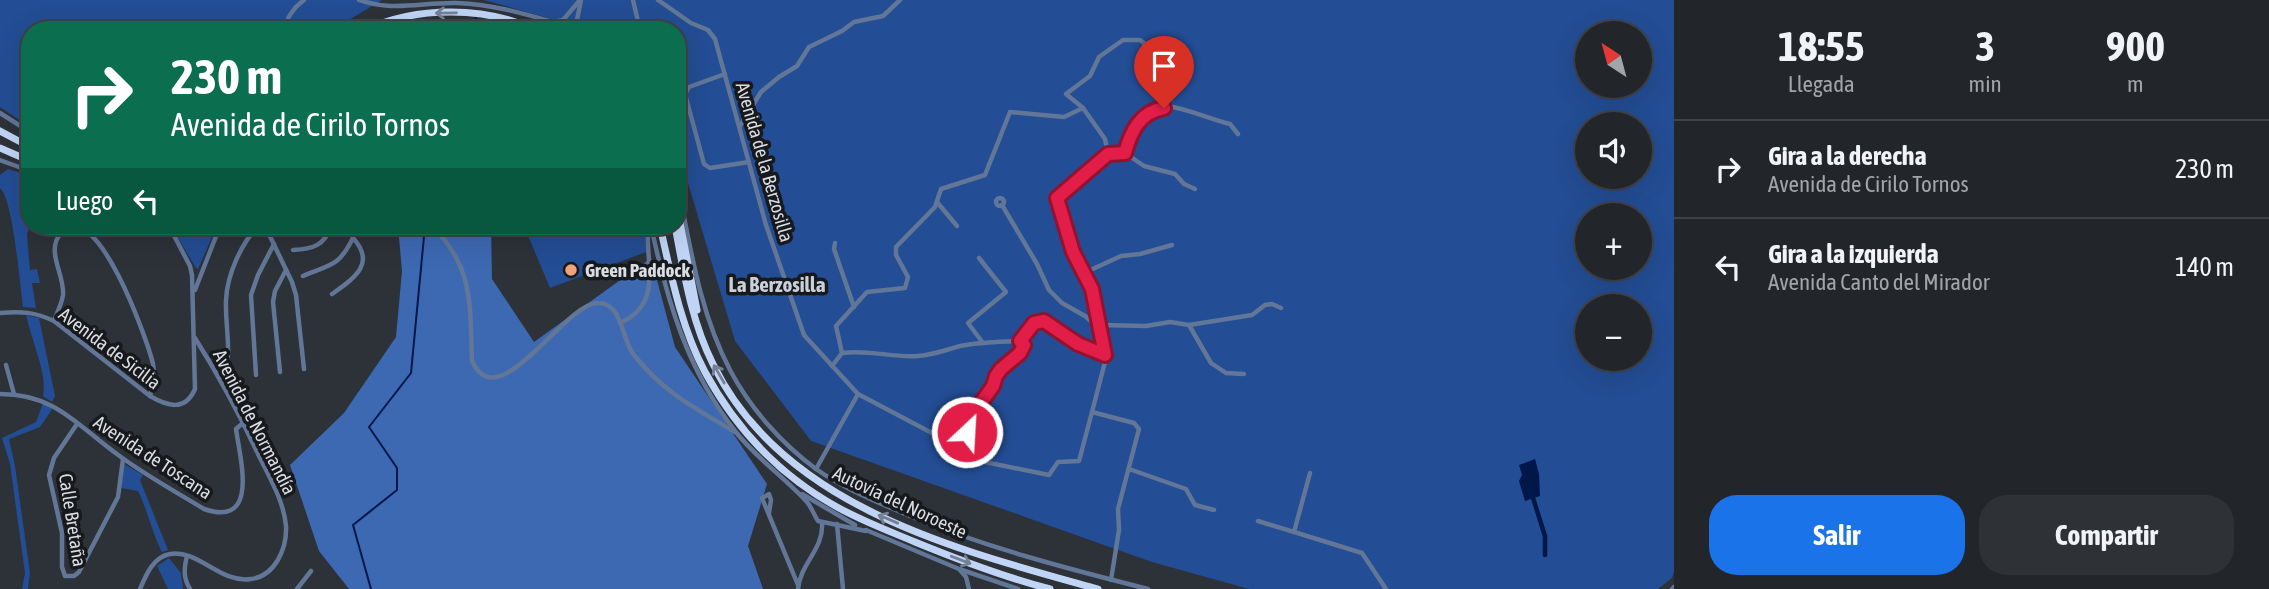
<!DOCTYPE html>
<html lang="es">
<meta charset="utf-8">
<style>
body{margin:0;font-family:"Asap Condensed",sans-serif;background:#2e3136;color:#f1f3f6;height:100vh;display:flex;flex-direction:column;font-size:26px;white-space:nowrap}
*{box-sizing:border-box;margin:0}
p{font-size:23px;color:#a2a5a8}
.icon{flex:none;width:38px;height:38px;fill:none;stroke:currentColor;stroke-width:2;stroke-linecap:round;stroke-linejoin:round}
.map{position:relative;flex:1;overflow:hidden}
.side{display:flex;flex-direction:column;background:#22252a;width:595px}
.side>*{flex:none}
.hud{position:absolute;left:21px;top:21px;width:665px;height:214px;border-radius:28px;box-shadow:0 7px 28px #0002,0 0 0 2px #3f4247;background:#0b6e4f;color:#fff;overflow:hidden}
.needle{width:46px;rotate:324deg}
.controls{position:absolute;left:1575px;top:21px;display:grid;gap:14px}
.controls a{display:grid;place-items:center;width:77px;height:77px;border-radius:50%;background:#22252a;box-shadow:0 7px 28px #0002,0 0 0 2px #3f4247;font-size:35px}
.pin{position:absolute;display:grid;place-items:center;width:60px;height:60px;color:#fff;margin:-72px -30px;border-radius:50% 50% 50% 0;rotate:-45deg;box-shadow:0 0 7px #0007}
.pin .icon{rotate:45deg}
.me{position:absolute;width:77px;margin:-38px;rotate:25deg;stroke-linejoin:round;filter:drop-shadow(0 0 5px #0008)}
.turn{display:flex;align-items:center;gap:24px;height:147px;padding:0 35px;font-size:32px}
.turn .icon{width:91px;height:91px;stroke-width:2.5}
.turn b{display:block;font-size:49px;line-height:60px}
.then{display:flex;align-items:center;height:66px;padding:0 35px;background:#0003;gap:14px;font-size:26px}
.eta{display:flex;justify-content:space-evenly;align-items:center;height:119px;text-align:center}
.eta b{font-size:42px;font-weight:700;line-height:49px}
.action{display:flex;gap:14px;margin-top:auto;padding:14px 35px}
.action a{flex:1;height:80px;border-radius:28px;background:#1a73e8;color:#fff;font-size:28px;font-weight:700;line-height:80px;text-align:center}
.action a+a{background:#2e3136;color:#f1f3f6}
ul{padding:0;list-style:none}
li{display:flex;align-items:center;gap:21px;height:98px;padding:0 35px;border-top:2px solid #3f4247}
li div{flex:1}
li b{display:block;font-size:26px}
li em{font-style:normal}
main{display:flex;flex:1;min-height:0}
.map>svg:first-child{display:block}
.green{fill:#234d94;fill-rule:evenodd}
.forest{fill:#3d69b3}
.water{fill:#00174a}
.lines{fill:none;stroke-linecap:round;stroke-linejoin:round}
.stream{stroke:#00174a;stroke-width:2}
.canal{stroke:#00174a;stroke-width:4.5}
.minor{stroke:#627697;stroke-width:4.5}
.highway{stroke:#c0d5f6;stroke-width:7}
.oneway{stroke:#748094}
.route-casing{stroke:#92132f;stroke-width:18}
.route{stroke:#e11d48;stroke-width:12}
.poi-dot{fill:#efa378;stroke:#17191c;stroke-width:2.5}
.labels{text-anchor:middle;stroke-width:7;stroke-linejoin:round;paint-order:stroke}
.street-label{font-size:19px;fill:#dadde2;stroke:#17191c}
.poi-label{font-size:19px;font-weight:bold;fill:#dadde2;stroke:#17191c;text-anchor:start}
.neighbourhood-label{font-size:21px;font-weight:bold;fill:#cad0d9;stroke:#17191c}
</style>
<main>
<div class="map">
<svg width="1674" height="589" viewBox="0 0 1674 589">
<rect width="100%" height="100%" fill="#2d3138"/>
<g class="green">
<polygon points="0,0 382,0 332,30 30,30 30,127 0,107"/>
<path d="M484 0H1674V571L1672 578 1658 589H1249L1152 562 811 441 735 341 677 146V30H591ZM1587 33H1640V86H1587ZM1587 124H1640V177H1587ZM1587 215H1640V268H1587ZM1587 306H1640V359H1587Z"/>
<path d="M8 169 30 176V226L27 234 30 270 37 269 40 283H32L36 308 23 307C20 285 13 199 0 188V175Z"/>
<polygon points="171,226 217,226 198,269 196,268"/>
<polygon points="524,226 645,226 646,252 550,288"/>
<path d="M26 315 39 318 55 396 52 402 43 396C48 375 31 339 26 315Z"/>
<polygon points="43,403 53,408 40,427 9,439 15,466 30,573 28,589 22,589 25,573 10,464 2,438 36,422"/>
<path d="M124 464 143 475 140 480 168 550 162 552C152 533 148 511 138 491L121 488Z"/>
<polygon points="169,558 181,573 183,589 168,589 157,566"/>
</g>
<polygon class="forest" points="398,226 491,226 492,279 534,342 651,258 675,347 767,484 748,546 763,589 349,589 319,551 290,465 344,413 396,337 402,271"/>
<polygon class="water" points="1535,459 1539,474 1540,496 1525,501 1519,481 1522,475 1519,465"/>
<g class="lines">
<g class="stream">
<polyline points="475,27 476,15"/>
<polyline points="371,589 353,525 397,490 397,468 369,427 411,373 425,226"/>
</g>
<polyline class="canal" points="1533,498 1545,536 1545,555"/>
<g class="minor">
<path d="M359 0C392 12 423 2 457 3 490 4 522 13 553 22L563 20"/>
<polyline points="633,0 640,30"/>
<polyline points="658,0 691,23 708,30 715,39 766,225 804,335 858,394 816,469"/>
<polyline points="563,20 580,0"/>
<path d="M283 30C288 17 293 8 304 0"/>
<polyline points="564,30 576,25 581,0"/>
<polyline points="725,74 689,87 685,94 704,164 710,168 749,162"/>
<polyline points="0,113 30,132"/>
<polyline points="740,126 761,92 779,77 797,66 809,47 842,31 854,22 883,16 900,0"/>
<polyline points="1125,153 1139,119 1151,111 1167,106"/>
<polyline points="1108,154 1125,153 1144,166 1175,174 1184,184 1195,189"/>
<polyline points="0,160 30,171"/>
<path d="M677 181C690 245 699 311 730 370 750 408 781 443 816 469 843 488 875 501 905 514 984 547 1065 568 1148 589"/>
<circle cx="1000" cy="202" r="4"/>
<polyline points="937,202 957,226"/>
<polyline points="1002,205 1037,264 1049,290 1062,303 1085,316 1100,329"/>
<polyline points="265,226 292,282 296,295 304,369"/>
<path d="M432 226C474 267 470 306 472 361 498 419 563 305 597 303 623 302 621 339 634 355 664 393 695 408 735 432"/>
<path d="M651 226C667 300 687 370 735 431 756 458 784 477 807 502 812 508 814 515 818 521L866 531"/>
<polyline points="835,243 834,249 854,307"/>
<path d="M293 250C311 249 326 246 330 226"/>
<polyline points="979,258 1006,292 968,323 983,343"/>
<polyline points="1084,273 1121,256 1140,254 1172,245"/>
<path d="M303 276C330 264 338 268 353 238"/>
<polyline points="195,290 220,226"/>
<path d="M332 294C353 279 377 264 353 238L354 226"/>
<path d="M0 313C21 311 35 312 54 321L150 396C167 406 185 412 195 389L192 275 190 266 169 226"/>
<path d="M54 321C57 313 62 303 63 295 65 275 45 251 61 233 96 193 148 342 153 364 155 375 153 385 150 396"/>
<path d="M620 323C664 304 645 262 648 226"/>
<polyline points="1100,325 1146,326 1170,322 1189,325 1252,315 1265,305 1272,304 1281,308"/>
<polyline points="1189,325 1211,363 1226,373 1244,374"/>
<polyline points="1020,341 1034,323 1044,321 1078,344 1104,355"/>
<polyline points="842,353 836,326 867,292 905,288 908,277 896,255 896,247 935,207 941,189 985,175 1010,112 1064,117 1083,108"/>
<polyline points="6,365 14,394"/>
<path d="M832 366 842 353C867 349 893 358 918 356 933 355 946 350 960 346 980 342 1000 342 1020 341L1024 345C1019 356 1010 360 1002 368 997 374 995 381 992 387 977 413 949 437 985 462L1049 475 1058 462 1079 461 1092 412"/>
<polyline points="280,372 273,302 275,291 286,270"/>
<polyline points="256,375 251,295 258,275 274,244"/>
<path d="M223 381C233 351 225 330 226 300 227 275 241 244 258 226"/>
<path d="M0 394C57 394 78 427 121 457 147 476 176 492 204 509 260 528 240 459 236 429L243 423"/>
<polyline points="858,394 949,442"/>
<polyline points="77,424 54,458 49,475 62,533 62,567 65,576 74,576 79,572 118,497 123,459"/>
<polyline points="1129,469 1186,489 1195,505 1214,510"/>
<polyline points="802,494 855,525"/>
<polyline points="769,513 771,500 769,494 762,498 798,585"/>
<polyline points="1258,521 1362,553 1386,589"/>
<polyline points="837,524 843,589"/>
<polyline points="866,530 959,569 1018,589"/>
<polyline points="1294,532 1310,473"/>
<path d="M187 556C184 568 183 578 190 589"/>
<polyline points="960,570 966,577 969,589"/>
<path d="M1111 580 1119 530 1118 509 1139 429 1134 423 1092 412 1106 358 1100 325 1092 289 1073 252 1057 198 1108 154 1105 139 1083 108 1066 94 1090 76 1099 57 1123 40H1140L1144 43 1147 63 1167 106C1189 109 1209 119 1230 124L1238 134"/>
<path d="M140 589C146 575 153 557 170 554 198 549 221 584 251 579 275 576 287 549 286 526 284 502 270 478 259 456 240 415 219 376 195 338"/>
<polyline points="297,589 311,571"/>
<path d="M798 589C800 564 824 549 822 523"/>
<polyline points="1672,589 1674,587"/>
</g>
<g class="highway">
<polyline points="576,25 579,30"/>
<path d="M365 30C417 6 484 6 536 30"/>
<polyline points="432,30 473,30"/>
<polyline points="0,131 30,147"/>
<polyline points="0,148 30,161"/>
<polyline points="677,208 697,310"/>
<path d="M660 226C671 275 681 327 705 372 736 429 781 476 837 507 862 521 889 531 915 542 959 560 1004 577 1050 589"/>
<path d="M675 226C684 273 691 320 713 364 782 507 958 550 1098 589"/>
</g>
</g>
<defs><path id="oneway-shaft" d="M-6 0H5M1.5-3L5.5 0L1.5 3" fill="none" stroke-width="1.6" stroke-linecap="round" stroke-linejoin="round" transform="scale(1.75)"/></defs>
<g class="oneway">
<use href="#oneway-shaft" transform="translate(446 13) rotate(179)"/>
<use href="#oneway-shaft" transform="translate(719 374) rotate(-120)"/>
<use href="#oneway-shaft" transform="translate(888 519) rotate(-157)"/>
<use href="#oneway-shaft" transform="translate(961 560) rotate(21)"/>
</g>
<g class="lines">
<defs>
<path id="route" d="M967 432 973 414 993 386 996 376 1001 369 1020 353 1024 345 1020 341 1034 323 1044 321 1078 344 1105 355 1092 289 1073 252 1057 198 1108 154 1125 153C1131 131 1140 112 1164 108"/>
</defs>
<use href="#route" class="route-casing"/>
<use href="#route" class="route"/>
</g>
<circle class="poi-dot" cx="571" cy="270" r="7"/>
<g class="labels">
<g class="street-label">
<text transform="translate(765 162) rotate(74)" y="7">Avenida de la Berzosilla</text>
<text transform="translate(110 348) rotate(37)" y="7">Avenida de Sicilia</text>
<text transform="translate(255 422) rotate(63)" y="7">Avenida de Normandía</text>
<text transform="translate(153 457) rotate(33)" y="7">Avenida de Toscana</text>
<text transform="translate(900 502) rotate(25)" y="7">Autovía del Noroeste</text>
<text transform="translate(73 520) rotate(81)" y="7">Calle Bretaña</text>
</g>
<g class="poi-label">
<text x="585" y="277">Green Paddock</text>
</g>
<g class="neighbourhood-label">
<text x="777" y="292">La Berzosilla</text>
</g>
</g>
</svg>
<div class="controls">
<a><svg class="needle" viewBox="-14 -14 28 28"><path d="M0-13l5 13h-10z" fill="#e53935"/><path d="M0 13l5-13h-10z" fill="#a2a5a8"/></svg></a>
<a><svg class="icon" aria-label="sound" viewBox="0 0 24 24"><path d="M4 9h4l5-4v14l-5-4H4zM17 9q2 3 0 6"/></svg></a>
<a>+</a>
<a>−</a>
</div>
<div class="pin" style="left:1164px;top:108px;background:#d93025"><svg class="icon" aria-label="arrive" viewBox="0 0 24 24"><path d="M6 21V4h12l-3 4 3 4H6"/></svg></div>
<svg class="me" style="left:967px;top:432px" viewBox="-20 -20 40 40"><circle r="17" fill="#e11d48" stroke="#fff" stroke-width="3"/><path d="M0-11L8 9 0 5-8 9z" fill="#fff"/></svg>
<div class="hud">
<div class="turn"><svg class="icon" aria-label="right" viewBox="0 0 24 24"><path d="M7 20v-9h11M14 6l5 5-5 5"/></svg><div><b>230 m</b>Avenida de Cirilo Tornos</div></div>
<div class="then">Luego<svg class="icon" aria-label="left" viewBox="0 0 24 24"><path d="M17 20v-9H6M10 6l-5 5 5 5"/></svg></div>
</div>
</div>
<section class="side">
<div class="eta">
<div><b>18:55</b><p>Llegada</p></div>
<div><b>3</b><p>min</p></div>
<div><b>900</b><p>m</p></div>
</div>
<ul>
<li><svg class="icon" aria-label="right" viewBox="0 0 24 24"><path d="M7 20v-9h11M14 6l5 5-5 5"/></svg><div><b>Gira a la derecha</b><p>Avenida de Cirilo Tornos</p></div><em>230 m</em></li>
<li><svg class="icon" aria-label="left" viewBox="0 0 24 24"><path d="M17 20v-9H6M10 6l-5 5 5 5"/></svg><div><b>Gira a la izquierda</b><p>Avenida Canto del Mirador</p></div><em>140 m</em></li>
</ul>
<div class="action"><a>Salir</a><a>Compartir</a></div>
</section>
</main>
